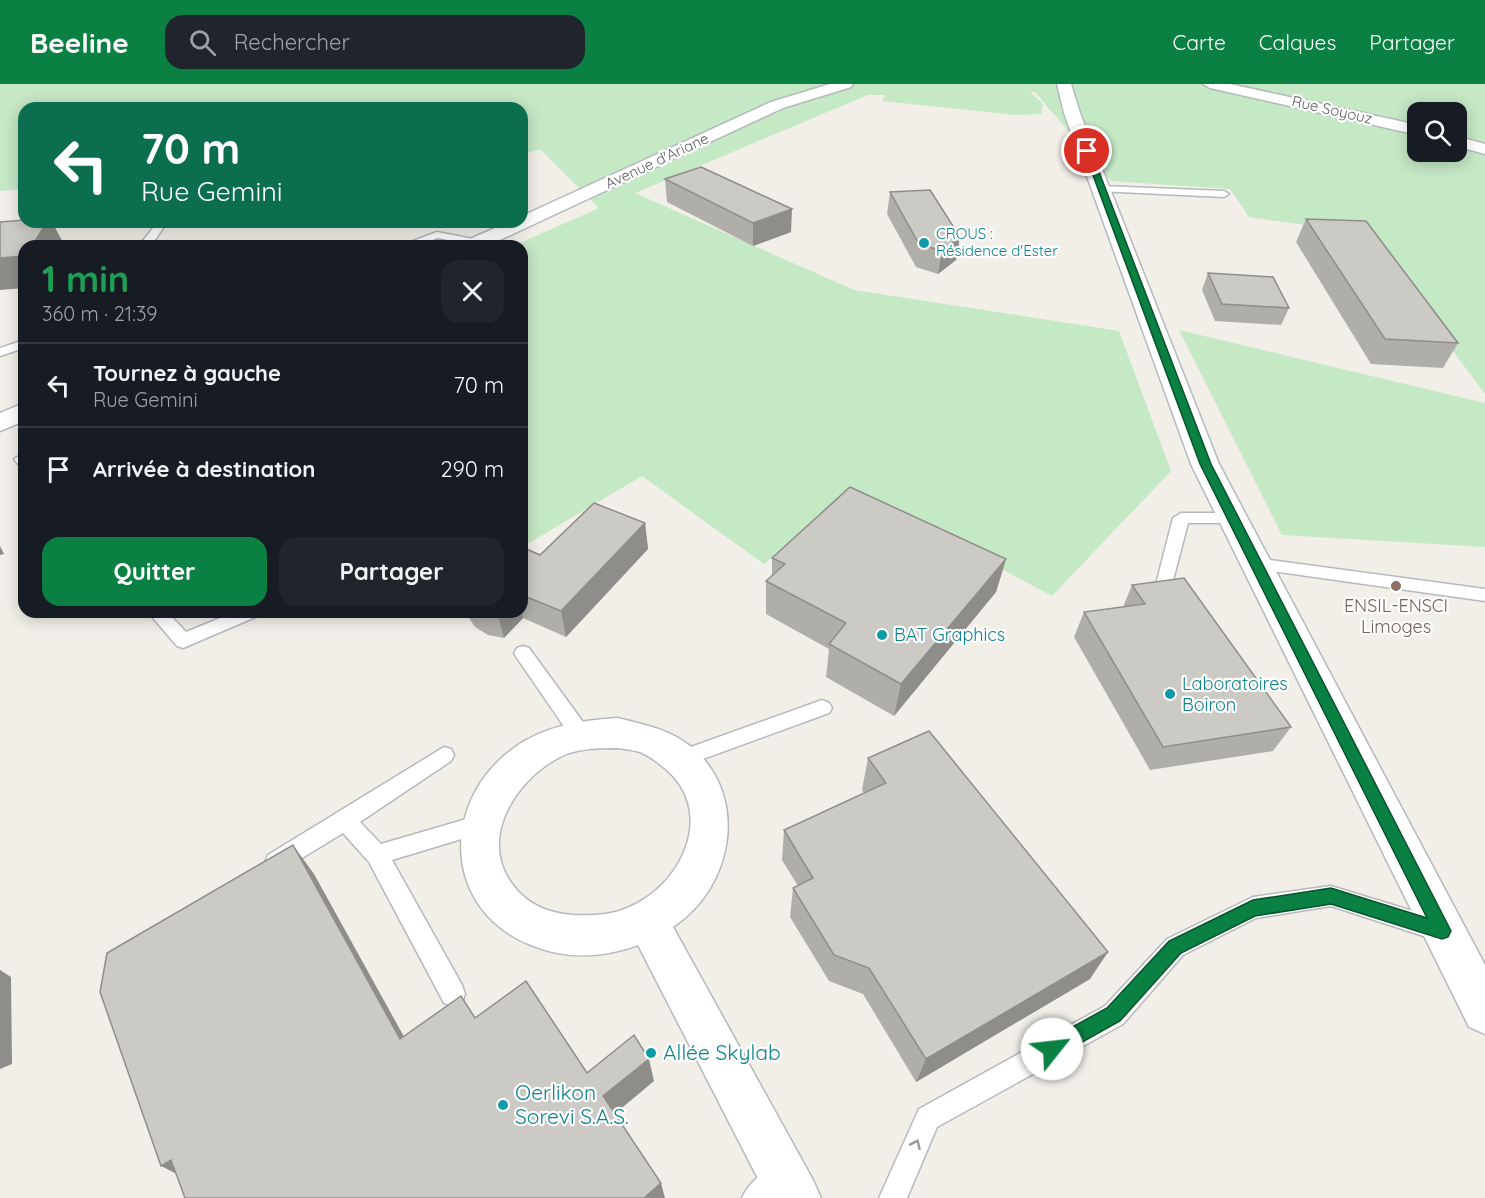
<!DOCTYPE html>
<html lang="fr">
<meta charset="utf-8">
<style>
body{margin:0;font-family:Quicksand,sans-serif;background:#20242c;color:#f1f3f6;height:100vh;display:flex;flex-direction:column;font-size:22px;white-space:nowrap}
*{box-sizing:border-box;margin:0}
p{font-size:20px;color:#9ea1a6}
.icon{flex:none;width:33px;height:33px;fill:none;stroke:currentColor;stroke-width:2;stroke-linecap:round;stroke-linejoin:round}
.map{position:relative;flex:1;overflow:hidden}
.details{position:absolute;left:18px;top:156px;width:510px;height:378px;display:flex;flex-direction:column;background:#171b24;border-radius:18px;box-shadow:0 3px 15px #0003}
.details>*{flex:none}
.hud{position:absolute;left:18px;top:18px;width:510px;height:126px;border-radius:18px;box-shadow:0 3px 15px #0003;background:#0b6e4f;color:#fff;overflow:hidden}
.buttons{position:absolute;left:1407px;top:18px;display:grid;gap:12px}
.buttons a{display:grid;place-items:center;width:60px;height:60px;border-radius:12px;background:#171b24;box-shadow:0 3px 15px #0003;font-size:30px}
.pin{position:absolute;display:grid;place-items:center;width:51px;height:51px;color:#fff;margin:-26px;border:3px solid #fff;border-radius:50%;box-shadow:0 2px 6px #0007}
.me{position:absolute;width:66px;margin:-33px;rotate:61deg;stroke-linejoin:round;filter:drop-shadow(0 0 4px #0008)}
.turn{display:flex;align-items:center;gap:21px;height:126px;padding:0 24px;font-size:27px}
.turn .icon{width:78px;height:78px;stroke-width:2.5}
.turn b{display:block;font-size:42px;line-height:51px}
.round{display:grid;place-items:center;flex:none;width:63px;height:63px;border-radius:18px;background:#20242c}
.overview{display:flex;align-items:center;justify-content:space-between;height:102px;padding:0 24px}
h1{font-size:36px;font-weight:700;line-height:45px;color:#1e9e55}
.button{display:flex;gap:12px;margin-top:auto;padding:12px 24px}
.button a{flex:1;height:69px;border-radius:18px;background:#0b8043;color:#fff;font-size:24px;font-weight:700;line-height:69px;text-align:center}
.button a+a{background:#20242c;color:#f1f3f6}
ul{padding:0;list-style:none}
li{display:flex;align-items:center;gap:18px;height:84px;padding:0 24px;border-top:2px solid #363941}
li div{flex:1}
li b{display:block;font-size:22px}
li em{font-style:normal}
header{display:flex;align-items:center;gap:36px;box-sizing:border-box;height:84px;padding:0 30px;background:#0b8043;color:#fff}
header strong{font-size:28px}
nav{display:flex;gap:33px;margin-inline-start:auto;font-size:21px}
.search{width:420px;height:54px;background:#20242c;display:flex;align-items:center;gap:15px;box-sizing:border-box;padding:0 21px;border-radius:18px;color:#9ea1a6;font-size:22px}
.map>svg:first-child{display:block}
.green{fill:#c5e8c5;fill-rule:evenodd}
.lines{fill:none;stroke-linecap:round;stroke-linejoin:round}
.lane-casing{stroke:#b5b8bc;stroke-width:3}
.street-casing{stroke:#b5b8bc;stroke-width:3}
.lane{fill:#fff;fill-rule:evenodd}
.street{fill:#fff;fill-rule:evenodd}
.wall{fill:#afaea9}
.shaded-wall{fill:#8f8d8a}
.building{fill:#cccac5;stroke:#8f8d8a;stroke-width:1.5}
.oneway{stroke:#979a9d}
.route{fill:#0b8043;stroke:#07532c;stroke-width:1.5}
.culture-dot{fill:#0f9aa8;stroke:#fff;stroke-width:2}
.education-dot{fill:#8d6e63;stroke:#fff;stroke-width:2}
.labels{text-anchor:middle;stroke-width:4.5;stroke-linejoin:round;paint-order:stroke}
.far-street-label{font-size:15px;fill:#5f6368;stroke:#fff}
.far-culture-label{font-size:15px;fill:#0d838f;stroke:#fff;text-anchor:start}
.education-label{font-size:18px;fill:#785e54;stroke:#fff}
.culture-label{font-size:18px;fill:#0d838f;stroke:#fff;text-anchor:start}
.near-culture-label{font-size:21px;fill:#0d838f;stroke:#fff;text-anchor:start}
</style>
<header>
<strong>Beeline</strong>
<div class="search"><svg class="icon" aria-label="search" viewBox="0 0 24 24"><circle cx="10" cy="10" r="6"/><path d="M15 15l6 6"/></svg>Rechercher</div>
<nav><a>Carte</a><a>Calques</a><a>Partager</a></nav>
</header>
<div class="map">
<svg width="1485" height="1114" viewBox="0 0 1485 1114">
<rect width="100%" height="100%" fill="#f1efe8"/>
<g class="green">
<path d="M0 0H1485V310L1365 149 1249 133 1230 105 1111 97 1035 8H1030L1043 20 1041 30 1016 31 882 17 885 11H868L635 109 854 206 1119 247 1171 387 1052 512 852 405 764 480 642 392 522 463V162H513L599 124 541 66 522 69V24H24V105L0 107ZM1418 28H1456V68H1418Z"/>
<polygon points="1179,246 1485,319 1485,463 1282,451"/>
</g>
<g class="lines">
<defs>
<g id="lane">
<polygon points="1102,102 1224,107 1229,110 1224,113 1098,107 1098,103"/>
<polygon points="154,138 164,138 163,144 151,162 139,162 153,144"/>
<polygon points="437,148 478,156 483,159 477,162 438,154 416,162 400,162"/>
<polygon points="24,256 24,264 0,272 0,264"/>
<polygon points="24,369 24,383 19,381 14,375"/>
<polygon points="1181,429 1233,429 1241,434 1233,439 1188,439 1172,500 1170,504 1158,504 1156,500 1173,434"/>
<polygon points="1256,474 1485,505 1485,517 1250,484 1248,480 1250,476"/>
<polygon points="148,528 167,528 186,548 235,528 261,528 258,532 183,564 177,562"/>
<polygon points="523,562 529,564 588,645 591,651 588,657 581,659 574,657 517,574 514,569 517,564"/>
<polygon points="822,616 829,619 832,624 829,629 681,683 674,681 671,675 674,669"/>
<polygon points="444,663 451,665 454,671 451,677 360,738 381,760 480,731 488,733 491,740 488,747 392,776 462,901 465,910 462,919 453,922 444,919 369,778 343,749 284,785 276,788 268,785 265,778 268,771"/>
<polygon points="1331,802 1442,836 1450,839 1454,847 1450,855 1442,858 1331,822 1256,834 1183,871 1123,940 937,1043 907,1114 879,1114 919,1025 1105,922 1167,855 1253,813"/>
<path d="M782 1078 792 1082 796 1092 792 1102 777 1114H742C749 1098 766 1085 782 1078Z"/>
</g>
<g id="street">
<polygon points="830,0 853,0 851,3 783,24 487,162 460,162 463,158 509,138 522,138 522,132 771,18"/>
<polygon points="1057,0 1071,0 1080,29 1219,380 1485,881 1485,950 1469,943 1191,380 1064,29"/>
<polygon points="1203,0 1230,0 1418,41 1418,51 1210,4"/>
<polygon points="1456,52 1485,60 1485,70 1456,62"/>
<polygon points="24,319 24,337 0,347 0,329"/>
<path d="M618 634C644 641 669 645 690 662 750 710 734 803 673 843L813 1096 821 1114H768L638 861C602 874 567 876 531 861 442 826 440 717 514 664 544 642 582 636 618 634ZM618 664C625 665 633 666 640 668 652 673 664 683 673 692 714 737 677 805 627 824 611 831 591 832 573 831 551 829 532 823 517 806 475 760 513 697 560 673 577 664 600 664 618 664Z"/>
</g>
</defs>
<use href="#lane" class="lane-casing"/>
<use href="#street" class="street-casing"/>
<use href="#lane" class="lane"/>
<use href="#street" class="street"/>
</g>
<g class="wall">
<polygon points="665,95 791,148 753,162 667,118"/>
<polygon points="890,108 960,153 956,176 938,190 916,183 887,130"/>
<polygon points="1306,135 1458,259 1443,284 1371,280 1296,158"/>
<polygon points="1208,189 1289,224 1281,241 1215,237 1202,206"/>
<polygon points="645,439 648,465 566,553 523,534 504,554 488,551 475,543 465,528 522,528 522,463 540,471"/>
<polygon points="772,474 1006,475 996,508 894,632 826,593 829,565 766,530 766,497 772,492"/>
<polygon points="1132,501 1291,643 1273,667 1150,686 1074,553 1084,528 1123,523"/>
<polygon points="868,674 1090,895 916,998 863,910 829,897 790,833 793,804 798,802 782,776 784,746 864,709 862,706"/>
</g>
<g class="shaded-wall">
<polygon points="792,125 791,148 753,162 753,139"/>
<polygon points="47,138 52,138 65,162 32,162"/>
<polygon points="960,153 956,176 938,190 942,167"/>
<polygon points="24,172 24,204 0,206 0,174"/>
<polygon points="645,439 648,465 566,553 561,527"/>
<polygon points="0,462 4,470 0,471"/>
<polygon points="1006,475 996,508 894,632 901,600"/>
<polygon points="171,528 181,528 173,532"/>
<polygon points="497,528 522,528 523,534 504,554"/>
<polygon points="293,761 314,790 418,978 400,955"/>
<polygon points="1108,868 1090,895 916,998 926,975"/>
<polygon points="0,886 11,893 12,980 0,985"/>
<polygon points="649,975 654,997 611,1033 603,1012"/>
<polygon points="171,1076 195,1099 161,1082"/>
<polygon points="661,1099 665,1114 644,1114"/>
</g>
<g class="building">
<polygon points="701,83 792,125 753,139 665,95"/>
<polygon points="930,106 960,153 942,167 919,160 890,108"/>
<polygon points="1306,135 1366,137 1458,259 1385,255"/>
<polygon points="24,136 24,138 47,138 32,162 24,162 24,172 0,174 0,138"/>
<polygon points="1208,189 1273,193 1289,224 1222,220"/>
<polygon points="850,403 1006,475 901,600 829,560 846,539 766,497 785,480 772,474"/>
<polygon points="594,419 645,439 561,527 522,511 522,463 540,471"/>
<polygon points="1184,494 1291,643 1163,663 1084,528 1145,520 1132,501"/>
<polygon points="929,647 1108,868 926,975 869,884 834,871 793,804 813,794 784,746 886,699 868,674"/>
<polygon points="293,761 400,955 461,912 475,934 526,897 587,989 634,951 649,975 603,1012 661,1099 644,1114 185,1114 171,1076 161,1082 100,908 107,869"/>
</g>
<defs><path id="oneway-chevron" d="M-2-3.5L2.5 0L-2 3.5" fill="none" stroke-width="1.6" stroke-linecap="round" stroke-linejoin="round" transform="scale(1.5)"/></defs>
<use class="oneway" href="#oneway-chevron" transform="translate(916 1060) rotate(-66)"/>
<polygon class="route" points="1087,65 1091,67 1211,380 1451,847 1448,853 1442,855 1331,820 1255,832 1181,869 1120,937 1052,975 1045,972 1042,965 1045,958 1107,924 1169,857 1253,816 1331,804 1427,834 1200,380 1084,67"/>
<g class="culture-dot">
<circle cx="924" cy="159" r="6"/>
<circle cx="882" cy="551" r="6"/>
<circle cx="1170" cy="610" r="6"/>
<circle cx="651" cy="969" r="6"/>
<circle cx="503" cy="1021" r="6"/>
</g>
<circle class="education-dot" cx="1396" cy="502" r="6"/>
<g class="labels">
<g class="far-street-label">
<text transform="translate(1332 26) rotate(13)" y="5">Rue Soyouz</text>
<text transform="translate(657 77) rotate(-25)" y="5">Avenue d'Ariane</text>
</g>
<g class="far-culture-label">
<text x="936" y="155">CROUS :<tspan x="936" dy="17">Résidence d'Ester</tspan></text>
</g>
<g class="education-label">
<text x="1396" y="528">ENSIL-ENSCI<tspan x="1396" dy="21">Limoges</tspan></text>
</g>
<g class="culture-label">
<text x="894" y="557">BAT Graphics</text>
<text x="1182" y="606">Laboratoires<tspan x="1182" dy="21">Boiron</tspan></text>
</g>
<g class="near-culture-label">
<text x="663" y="976">Allée Skylab</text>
<text x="515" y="1016">Oerlikon<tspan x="515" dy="24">Sorevi S.A.S.</tspan></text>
</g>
</g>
</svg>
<div class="buttons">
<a><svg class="icon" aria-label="search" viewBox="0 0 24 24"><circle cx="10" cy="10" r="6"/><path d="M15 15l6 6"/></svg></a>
</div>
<div class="pin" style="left:1087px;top:67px;background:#d93025"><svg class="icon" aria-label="arrive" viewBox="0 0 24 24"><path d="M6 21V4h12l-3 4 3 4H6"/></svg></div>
<svg class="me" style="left:1052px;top:965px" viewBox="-20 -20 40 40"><circle r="19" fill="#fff"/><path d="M0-13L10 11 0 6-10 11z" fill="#0b8043"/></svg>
<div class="hud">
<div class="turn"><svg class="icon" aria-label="left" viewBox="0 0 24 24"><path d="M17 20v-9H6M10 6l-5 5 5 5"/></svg><div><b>70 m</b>Rue Gemini</div></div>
</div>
<section class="details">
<div class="overview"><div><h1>1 min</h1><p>360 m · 21:39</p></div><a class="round"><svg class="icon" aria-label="close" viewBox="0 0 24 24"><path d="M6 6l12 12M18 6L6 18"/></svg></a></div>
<ul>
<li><svg class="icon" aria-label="left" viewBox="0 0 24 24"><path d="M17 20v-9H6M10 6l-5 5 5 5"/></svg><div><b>Tournez à gauche</b><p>Rue Gemini</p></div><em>70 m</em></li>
<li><svg class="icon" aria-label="arrive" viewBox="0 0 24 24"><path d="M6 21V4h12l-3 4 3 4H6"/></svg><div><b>Arrivée à destination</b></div><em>290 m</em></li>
</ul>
<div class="button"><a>Quitter</a><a>Partager</a></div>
</section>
</div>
